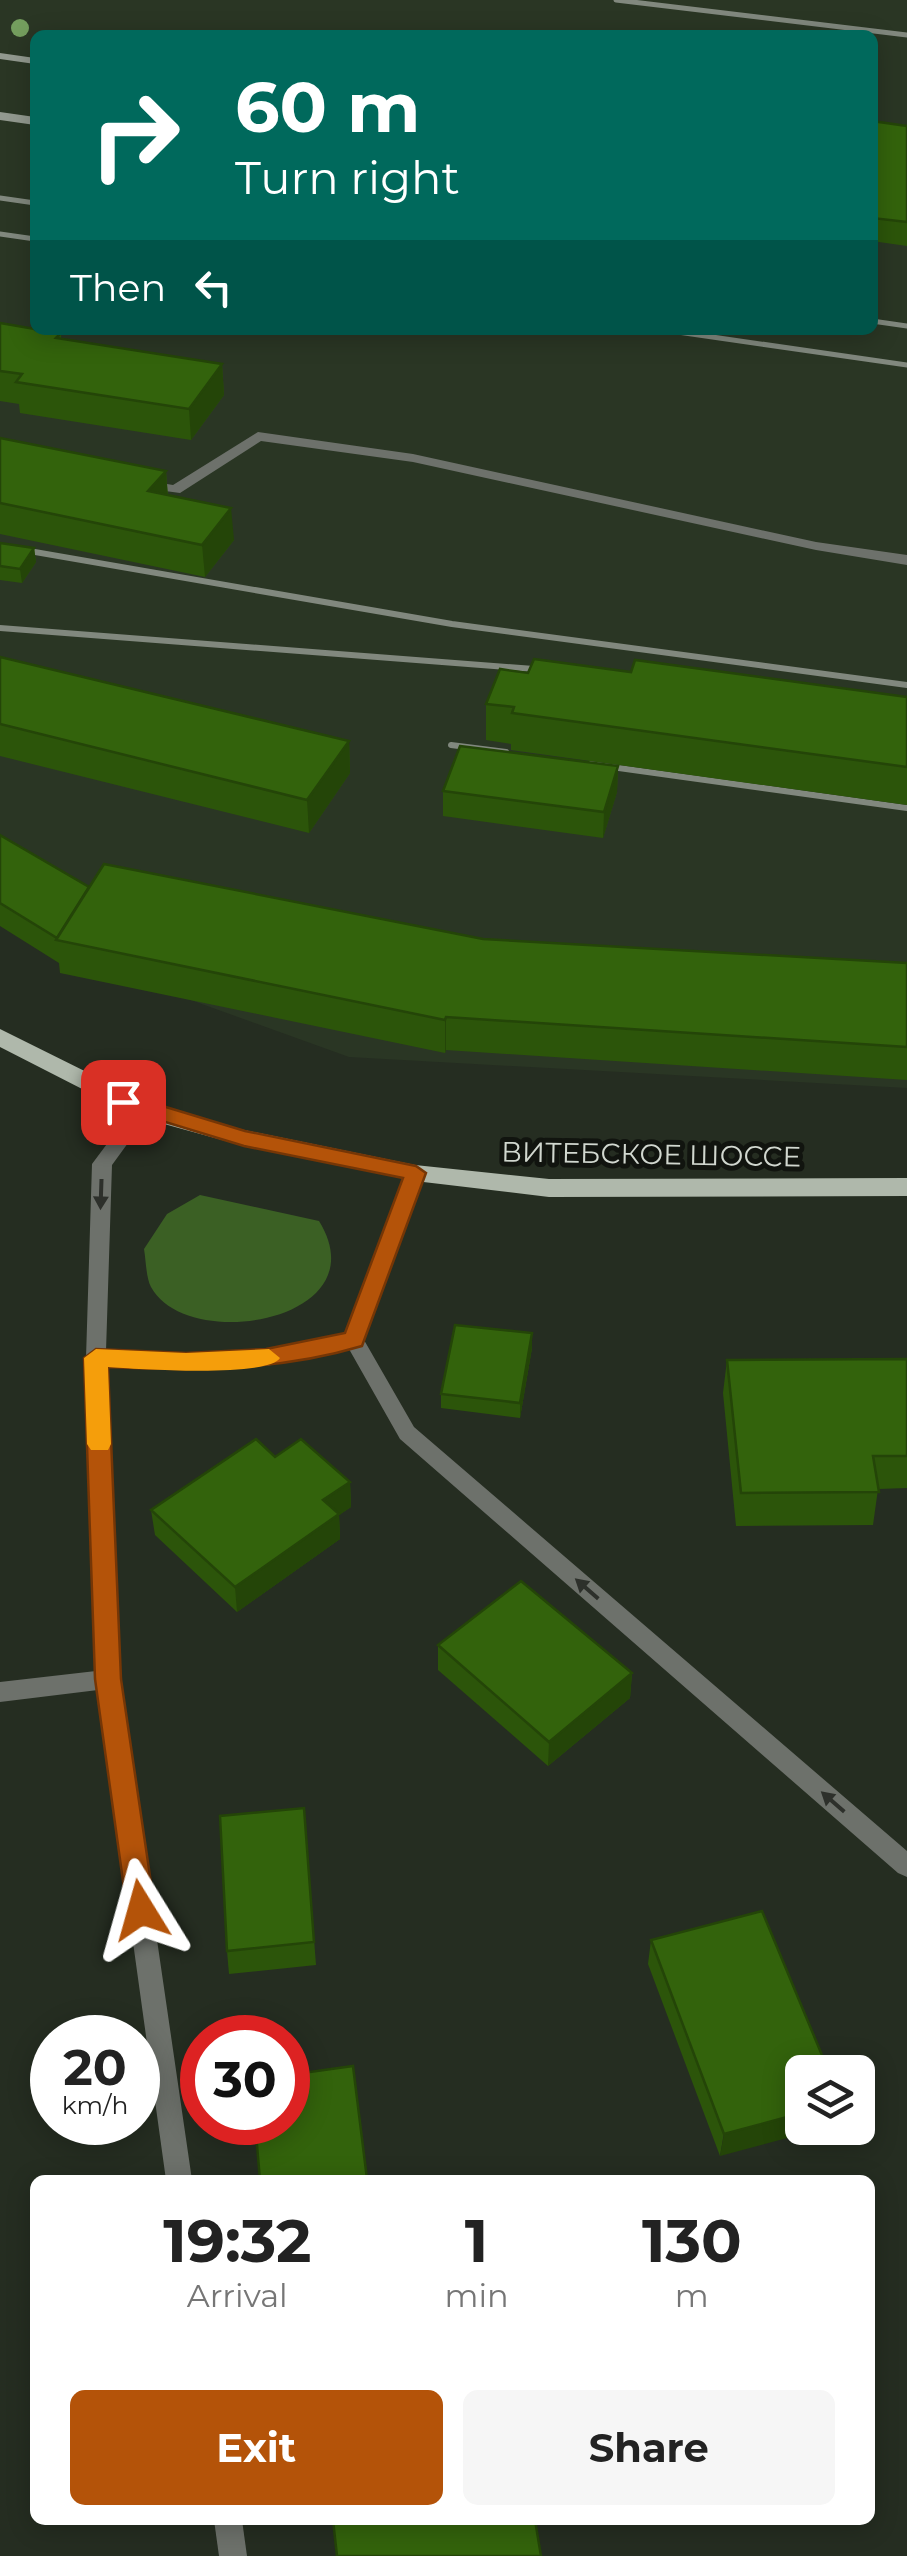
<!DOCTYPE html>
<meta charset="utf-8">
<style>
body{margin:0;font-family:Montserrat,sans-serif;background:#f6f6f6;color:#222;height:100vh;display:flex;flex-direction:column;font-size:38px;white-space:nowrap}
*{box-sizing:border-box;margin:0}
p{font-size:32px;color:#767676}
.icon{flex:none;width:55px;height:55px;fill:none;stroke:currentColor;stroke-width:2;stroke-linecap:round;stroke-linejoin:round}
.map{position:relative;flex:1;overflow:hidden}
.sheet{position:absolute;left:30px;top:2175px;width:845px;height:350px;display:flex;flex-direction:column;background:#fff;border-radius:15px;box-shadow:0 5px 25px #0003}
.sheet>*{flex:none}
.hud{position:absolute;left:30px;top:30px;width:848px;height:305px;border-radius:15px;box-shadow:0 5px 25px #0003;background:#00695c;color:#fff;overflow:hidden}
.buttons{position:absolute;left:785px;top:2055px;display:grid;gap:20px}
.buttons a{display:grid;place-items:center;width:90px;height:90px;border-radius:15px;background:#fff;box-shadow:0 5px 25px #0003;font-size:50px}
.speed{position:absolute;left:30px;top:2015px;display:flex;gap:20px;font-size:50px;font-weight:700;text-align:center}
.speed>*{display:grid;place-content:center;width:130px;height:130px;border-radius:50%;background:#fff;box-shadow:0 5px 25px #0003;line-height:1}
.speed small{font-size:25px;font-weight:400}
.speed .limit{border:15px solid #d22;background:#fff;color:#111}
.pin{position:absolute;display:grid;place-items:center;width:85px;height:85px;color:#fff;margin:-42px;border-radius:20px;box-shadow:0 5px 15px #0006}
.me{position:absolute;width:110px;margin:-55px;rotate:352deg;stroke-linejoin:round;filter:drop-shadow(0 0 8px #0008)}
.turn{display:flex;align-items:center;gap:35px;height:210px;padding:0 40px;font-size:45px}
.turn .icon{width:130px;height:130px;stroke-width:2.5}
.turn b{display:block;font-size:70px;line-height:85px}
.then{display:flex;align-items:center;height:95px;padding:0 40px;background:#0003;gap:20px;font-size:38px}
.eta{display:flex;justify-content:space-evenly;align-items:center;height:170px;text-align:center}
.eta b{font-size:60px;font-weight:700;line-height:70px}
.cta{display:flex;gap:20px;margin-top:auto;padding:20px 40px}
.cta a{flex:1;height:115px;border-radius:15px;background:#b45309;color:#fff;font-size:40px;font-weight:700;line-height:115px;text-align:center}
.cta a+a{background:#f6f6f6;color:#222}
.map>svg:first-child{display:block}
.built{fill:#2a3624;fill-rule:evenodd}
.green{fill:#3b6024}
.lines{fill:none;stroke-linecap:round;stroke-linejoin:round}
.lane{fill:#6d716b;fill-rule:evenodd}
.street{fill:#6d716b;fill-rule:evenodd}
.secondary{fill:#92998f;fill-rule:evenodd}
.primary{fill:#afb8ab;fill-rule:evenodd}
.rail-far1{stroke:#81887e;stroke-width:5}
.rail{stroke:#81887e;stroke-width:6}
.tree{fill:#749e5e}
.wall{fill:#2c550a}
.shaded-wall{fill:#244508}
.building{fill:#33630c;stroke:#244508;stroke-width:2.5}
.oneway{fill:#2d302b}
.route{fill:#b45309;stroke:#753606;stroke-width:2.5}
.slow{fill:#f59e0b}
.labels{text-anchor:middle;stroke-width:10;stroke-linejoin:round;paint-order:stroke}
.street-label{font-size:28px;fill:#d1d7cf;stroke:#11140f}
</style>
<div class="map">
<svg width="907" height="2556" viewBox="0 0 907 2556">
<rect width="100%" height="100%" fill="#252d21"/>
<path class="built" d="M0 0H907V1088L349 1057 88 963 0 911ZM35 35H872V330H35Z"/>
<path class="green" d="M200 1195 319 1221C381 1321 187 1354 151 1287 146 1278 146 1260 144 1249L167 1214Z"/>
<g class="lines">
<polygon class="lane" points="258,432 413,454 816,542 907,555 907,565 816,550 413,462 261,441 180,493 143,488 136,484 143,480 173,485"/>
<g class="street">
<polygon points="143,1104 152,1110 112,1165 106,1351 186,1354 266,1350 346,1334 405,1173 415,1166 422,1168 425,1173 364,1340 414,1427 907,1851 907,1877 898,1873 400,1439 349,1349 266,1366 186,1370 107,1366 119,1679 192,2180 166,2180 98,1690 0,1702 0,1682 96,1671 86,1358 92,1164 136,1105"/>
<polygon points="214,2520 242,2520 247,2556 219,2556"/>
</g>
<g class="secondary">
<polygon points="0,53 35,58 35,64 0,59"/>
<polygon points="0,112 35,117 35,125 0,120"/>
</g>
<polygon class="primary" points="0,1029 151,1104 244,1130 415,1165 549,1179 907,1178 907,1196 549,1197 415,1181 244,1146 135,1116 0,1047"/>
<g class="rail-far1">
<polyline points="616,0 907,35"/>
<polyline points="0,198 35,203"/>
<polyline points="0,234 35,239"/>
<polyline points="872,321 907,326"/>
<polyline points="664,330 907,365"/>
</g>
<g class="rail">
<polyline points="0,546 452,624 907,685"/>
<polyline points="0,628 560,671"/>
<polyline points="451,745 506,752"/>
<polyline points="590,764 907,808"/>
</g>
</g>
<circle class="tree" cx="20" cy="28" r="9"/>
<g class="wall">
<polygon points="872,121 907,126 907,246 872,241"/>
<polygon points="0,323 61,333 61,339 222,364 224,395 191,440 20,413 19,404 0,401"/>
<polygon points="0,438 166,471 168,495 234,540 205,577 0,534"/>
<polygon points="0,543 34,548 36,562 22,583 0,580"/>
<polygon points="0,657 349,741 350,773 309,833 0,756"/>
<polygon points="631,672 907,697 907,805 511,750 511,744 486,740 486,704 528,673"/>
<polygon points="618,766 617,792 603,838 443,816 443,791"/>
<polygon points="0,835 89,887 483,939 907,963 907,1080 446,1050 445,1053 60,973 59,963 0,926"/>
<polygon points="532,1333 532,1348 520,1418 441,1408 441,1394"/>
<polygon points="907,1359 907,1488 878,1489 873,1525 736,1526 723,1393 727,1360"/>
<polygon points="275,1457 350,1482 351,1507 339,1515 340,1539 237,1612 155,1535 151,1510"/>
<polygon points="438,1645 632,1673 630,1698 548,1766 438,1670"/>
<polygon points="304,1808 316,1965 229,1974 227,1951"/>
<polygon points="762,1911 720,2156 648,1964 651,1940"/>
</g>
<g class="shaded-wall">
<polygon points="222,364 224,395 191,440 189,409"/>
<polygon points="166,471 168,502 148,491"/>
<polygon points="231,508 234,540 205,577 202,545"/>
<polygon points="34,548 36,562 22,583 20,569"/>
<polygon points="349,741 350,773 309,833 307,800"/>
<polygon points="618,766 617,792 603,838 604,812"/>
<polygon points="446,1017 446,1050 445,1053 445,1020"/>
<polygon points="532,1333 532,1348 520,1418 520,1403"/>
<polygon points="350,1482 351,1507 339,1515 340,1539 237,1612 235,1587 323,1500"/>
<polygon points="632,1673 630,1698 548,1766 549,1742"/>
<polygon points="802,2113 802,2128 824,2128 720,2156 724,2134"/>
</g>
<g class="building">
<polygon points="872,121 907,126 907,222 872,218"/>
<polygon points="0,323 35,329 35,330 61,333 56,338 222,364 189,409 16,382 22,374 0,371"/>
<polygon points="0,438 166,471 148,491 231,508 202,545 0,503"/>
<polygon points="0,543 34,548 20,569 0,566"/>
<polygon points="0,657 349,741 307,800 0,724"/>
<polygon points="534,659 631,672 635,660 907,697 907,767 512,713 514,707 486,704 500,669 528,673"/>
<polygon points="460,746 618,766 604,812 443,791"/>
<polygon points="0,835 89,887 57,938 0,903"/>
<polygon points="104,864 483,939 907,963 907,1047 446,1017 445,1020 56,940"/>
<polygon points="455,1325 532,1333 520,1403 441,1394"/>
<polygon points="907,1359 907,1456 873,1456 879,1492 741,1493 727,1360"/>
<polygon points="256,1439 275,1457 301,1439 350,1482 323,1500 339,1514 235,1587 151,1510"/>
<polygon points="521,1581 632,1673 549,1742 438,1645"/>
<polygon points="304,1808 314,1942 227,1951 220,1816"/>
<polygon points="762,1911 829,2072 802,2072 802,2113 724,2134 651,1940"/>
<polygon points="353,2066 367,2179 260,2180 255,2122 288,2122 288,2075"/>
<polygon points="333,2520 535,2520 541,2556 337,2556"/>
</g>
<defs><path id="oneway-solid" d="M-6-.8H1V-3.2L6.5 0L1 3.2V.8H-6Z" transform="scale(2.5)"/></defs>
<g class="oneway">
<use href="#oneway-solid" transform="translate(101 1194) rotate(92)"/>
<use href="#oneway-solid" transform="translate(587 1589) rotate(-139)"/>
<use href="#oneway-solid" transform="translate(833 1802) rotate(-139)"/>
</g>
<path class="route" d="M123 1094 245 1131 416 1166 426 1173 362 1346C279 1371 194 1371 108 1367L121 1679 155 1910 151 1919 141 1922 131 1919 127 1910 95 1679 84 1358 96 1349 186 1353 266 1349 345 1333 403 1178 244 1146 116 1107 113 1102 116 1097Z"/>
<path class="slow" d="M96 1349 186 1353 269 1349 280 1358C267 1378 137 1369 108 1367L111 1444 108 1450H91L87 1444 84 1358Z"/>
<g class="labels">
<g class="street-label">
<text transform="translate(651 1154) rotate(1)" y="10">ВИТЕБСКОЕ ШОССЕ</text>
</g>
</g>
</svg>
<div class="buttons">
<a><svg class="icon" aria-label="layers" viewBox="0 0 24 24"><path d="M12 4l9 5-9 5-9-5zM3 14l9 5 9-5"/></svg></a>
</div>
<div class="speed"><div>20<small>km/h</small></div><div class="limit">30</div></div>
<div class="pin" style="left:123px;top:1102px;background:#d93025"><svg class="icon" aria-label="arrive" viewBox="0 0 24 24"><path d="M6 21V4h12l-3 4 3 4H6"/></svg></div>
<svg class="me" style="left:141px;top:1910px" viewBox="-20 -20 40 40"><path d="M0-17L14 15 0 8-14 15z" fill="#b45309" stroke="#fff" stroke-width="4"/></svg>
<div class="hud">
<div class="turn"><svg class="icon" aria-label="right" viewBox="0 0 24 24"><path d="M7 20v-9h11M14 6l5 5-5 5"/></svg><div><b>60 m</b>Turn right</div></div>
<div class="then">Then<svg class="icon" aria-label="left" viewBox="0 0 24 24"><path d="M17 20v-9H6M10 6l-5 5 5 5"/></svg></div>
</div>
<section class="sheet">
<div class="eta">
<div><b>19:32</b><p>Arrival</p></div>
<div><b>1</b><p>min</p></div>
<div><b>130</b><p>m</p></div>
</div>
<div class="cta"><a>Exit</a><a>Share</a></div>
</section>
</div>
